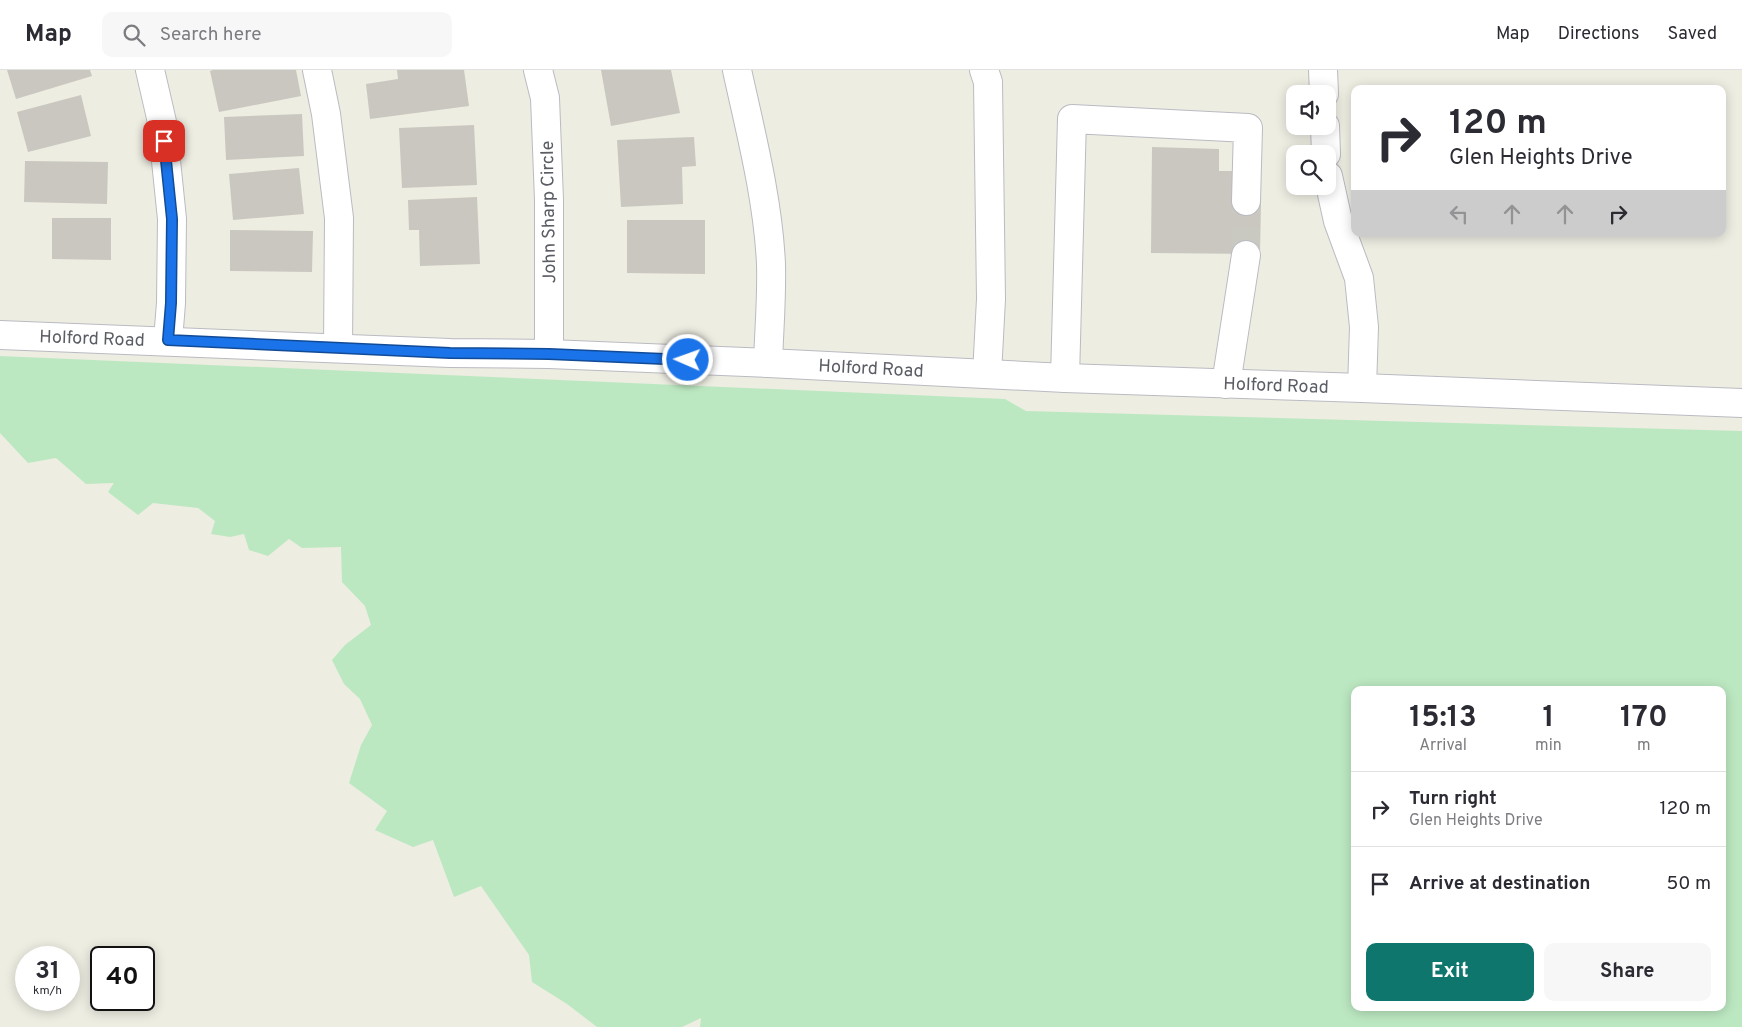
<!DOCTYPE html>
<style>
body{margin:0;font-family:Overpass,sans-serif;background:#f7f7f7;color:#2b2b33;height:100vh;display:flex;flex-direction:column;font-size:19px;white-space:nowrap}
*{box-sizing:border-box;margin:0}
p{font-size:16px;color:#7c7c81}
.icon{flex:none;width:28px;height:28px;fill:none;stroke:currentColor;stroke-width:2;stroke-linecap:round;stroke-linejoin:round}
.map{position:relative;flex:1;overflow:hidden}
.details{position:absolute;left:1351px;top:616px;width:375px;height:325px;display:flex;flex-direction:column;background:#fff;border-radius:10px;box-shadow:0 2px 12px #0003}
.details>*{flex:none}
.hud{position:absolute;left:1351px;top:15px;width:375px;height:152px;border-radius:10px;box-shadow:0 2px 12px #0003;background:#fff;color:#2b2b33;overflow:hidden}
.fabs{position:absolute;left:1286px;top:15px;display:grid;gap:10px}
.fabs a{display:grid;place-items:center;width:50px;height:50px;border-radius:10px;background:#fff;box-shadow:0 2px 12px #0003;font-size:25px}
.speed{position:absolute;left:15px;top:876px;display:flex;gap:10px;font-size:25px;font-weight:700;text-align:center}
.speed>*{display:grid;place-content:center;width:65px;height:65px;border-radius:50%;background:#fff;box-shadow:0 2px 12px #0003;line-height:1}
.speed small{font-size:12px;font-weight:400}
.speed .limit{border:2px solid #111;border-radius:8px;background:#fff;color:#111}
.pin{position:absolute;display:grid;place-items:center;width:42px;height:42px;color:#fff;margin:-21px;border-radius:10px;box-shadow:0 2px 8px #0006}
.me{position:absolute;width:55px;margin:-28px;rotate:272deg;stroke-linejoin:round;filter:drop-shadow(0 0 4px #0008)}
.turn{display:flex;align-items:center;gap:18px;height:105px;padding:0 15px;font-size:22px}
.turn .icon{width:65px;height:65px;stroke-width:2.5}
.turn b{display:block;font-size:35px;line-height:42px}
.lanes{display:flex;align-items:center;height:48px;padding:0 15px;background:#0003;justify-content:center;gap:25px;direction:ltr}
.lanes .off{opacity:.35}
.eta{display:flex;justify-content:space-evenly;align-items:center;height:85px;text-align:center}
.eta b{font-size:30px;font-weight:700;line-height:35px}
.button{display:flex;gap:10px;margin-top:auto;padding:10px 15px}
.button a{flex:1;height:58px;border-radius:10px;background:#0f766e;color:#fff;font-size:20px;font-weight:700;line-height:58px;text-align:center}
.button a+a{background:#f7f7f7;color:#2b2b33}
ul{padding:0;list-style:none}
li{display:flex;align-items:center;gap:15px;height:75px;padding:0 15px;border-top:1px solid #e1e1e2}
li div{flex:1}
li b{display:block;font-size:19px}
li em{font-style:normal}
header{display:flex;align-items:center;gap:30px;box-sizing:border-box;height:70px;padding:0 25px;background:#fff;border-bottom:1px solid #e1e1e2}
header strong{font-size:24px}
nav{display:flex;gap:28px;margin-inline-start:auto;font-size:18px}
.search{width:350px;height:45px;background:#f7f7f7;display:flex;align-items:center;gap:12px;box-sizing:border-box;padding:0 18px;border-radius:10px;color:#7c7c81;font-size:19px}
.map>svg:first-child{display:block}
.green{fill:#bce8c1;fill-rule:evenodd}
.building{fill:#c9c7bf}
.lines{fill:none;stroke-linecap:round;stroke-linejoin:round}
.minor-tunnel{stroke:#c9c9c2;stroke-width:28;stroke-dasharray:28 14;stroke-linecap:butt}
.minor-casing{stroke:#babbc2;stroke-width:30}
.minor{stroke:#fff;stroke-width:28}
.route-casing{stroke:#114b97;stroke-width:12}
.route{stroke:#1a73e8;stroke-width:9}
.labels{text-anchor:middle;stroke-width:4;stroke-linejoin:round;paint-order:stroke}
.street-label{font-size:18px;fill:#5a5d64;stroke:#fff}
</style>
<header>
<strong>Map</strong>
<div class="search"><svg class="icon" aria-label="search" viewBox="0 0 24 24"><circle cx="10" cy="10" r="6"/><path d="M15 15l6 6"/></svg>Search here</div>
<nav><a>Map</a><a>Directions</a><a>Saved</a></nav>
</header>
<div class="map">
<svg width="1742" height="957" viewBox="0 0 1742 957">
<rect width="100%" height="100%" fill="#eeede2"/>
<path class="green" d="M0 286 1005 329 1026 341 1742 361V957H700L701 948 682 957H597L567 934 532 912 529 885 481 816 454 827 433 770 413 777 375 760 387 741 349 713 361 675 372 655 360 629 344 614 332 590 345 575 371 555 365 536 342 512 341 477 302 478 289 469 268 486 249 480 244 464 230 467 211 464 215 451 198 438 153 433 138 445 108 422 114 413 86 414 56 388 28 393 0 363ZM1355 620H1722V938H1355Z"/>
<g class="building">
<polygon points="7,0 90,0 92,6 16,29"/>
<polygon points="213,0 296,0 301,26 219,42 210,1"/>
<polygon points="397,0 464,0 469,36 370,49 366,14 398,9"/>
<polygon points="601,0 671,0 680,43 611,56"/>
<polygon points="81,25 91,66 28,82 17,42"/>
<polygon points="302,44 304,86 226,90 224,47"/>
<polygon points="474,55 477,115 402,118 399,58"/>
<polygon points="694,67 696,96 682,97 683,134 621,137 617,70"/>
<polygon points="1152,77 1219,79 1219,101 1242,101 1241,131 1261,132 1260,184 1151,183"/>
<polygon points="25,91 108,92 107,134 24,132"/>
<polygon points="299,98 304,144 233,150 229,104"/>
<polygon points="477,127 480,194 420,196 419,160 409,160 408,130"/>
<polygon points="52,148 111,148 111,190 52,189"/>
<polygon points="627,150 705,150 705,204 627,203"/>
<polygon points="230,160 313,161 312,202 230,201"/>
</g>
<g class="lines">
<polyline class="minor-tunnel" points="1246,185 1246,131"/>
<defs>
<g id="minor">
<polyline points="150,0 162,52 172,149 171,233 168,270"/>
<polyline points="317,0 326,44 339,148 338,278"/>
<polyline points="538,0 545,28 549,130 549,284"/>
<path d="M737 0C751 64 768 129 771 194 772 227 769 261 768 293"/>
<polyline points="984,0 988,12 991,229 987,304"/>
<polyline points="1323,0 1324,24"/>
<polyline points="1325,56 1326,84"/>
<polyline points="1328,106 1338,151 1359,208 1364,257 1362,318"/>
<polyline points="0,265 450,283 549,284 768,293 1065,308 1362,318 1742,333"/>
<polyline points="1065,308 1072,49 1248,58 1246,131"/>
<polyline points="1226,314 1246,185"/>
</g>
</defs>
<use href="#minor" class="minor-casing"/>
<use href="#minor" class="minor"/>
</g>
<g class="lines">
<defs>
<polyline id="route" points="164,71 172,149 171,233 168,270 450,283 549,284 688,290"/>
</defs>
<use href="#route" class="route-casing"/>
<use href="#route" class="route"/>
</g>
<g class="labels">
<g class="street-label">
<text transform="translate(548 142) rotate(-91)" y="6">John Sharp Circle</text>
<text transform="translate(92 268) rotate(2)" y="6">Holford Road</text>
<text transform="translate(871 298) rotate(3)" y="6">Holford Road</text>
<text transform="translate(1276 315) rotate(2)" y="6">Holford Road</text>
</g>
</g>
</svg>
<div class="fabs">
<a><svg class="icon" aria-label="sound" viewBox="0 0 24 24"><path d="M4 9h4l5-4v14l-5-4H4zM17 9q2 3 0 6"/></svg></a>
<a><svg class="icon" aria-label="search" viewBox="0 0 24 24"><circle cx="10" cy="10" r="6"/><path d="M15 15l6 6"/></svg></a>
</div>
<div class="speed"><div>31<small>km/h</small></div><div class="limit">40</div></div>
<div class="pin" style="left:164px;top:71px;background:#d93025"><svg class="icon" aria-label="arrive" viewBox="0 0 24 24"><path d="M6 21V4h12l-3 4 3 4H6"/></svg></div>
<svg class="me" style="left:688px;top:290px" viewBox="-20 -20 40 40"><circle r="17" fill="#1a73e8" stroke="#fff" stroke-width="3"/><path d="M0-11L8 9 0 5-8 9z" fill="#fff"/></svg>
<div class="hud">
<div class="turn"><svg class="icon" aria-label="right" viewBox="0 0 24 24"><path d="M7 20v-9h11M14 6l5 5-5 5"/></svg><div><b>120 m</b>Glen Heights Drive</div></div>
<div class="lanes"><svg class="icon off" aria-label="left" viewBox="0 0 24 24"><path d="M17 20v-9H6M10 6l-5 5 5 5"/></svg><svg class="icon off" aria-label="ahead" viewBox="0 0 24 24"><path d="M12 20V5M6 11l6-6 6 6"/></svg><svg class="icon off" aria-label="ahead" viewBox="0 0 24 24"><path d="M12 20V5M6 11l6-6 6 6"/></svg><svg class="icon" aria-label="right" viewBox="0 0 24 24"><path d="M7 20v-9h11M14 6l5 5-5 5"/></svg></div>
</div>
<section class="details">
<div class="eta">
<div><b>15:13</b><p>Arrival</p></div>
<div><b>1</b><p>min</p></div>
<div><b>170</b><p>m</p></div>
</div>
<ul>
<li><svg class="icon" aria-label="right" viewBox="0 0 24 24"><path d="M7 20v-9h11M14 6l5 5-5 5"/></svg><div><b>Turn right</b><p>Glen Heights Drive</p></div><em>120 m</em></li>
<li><svg class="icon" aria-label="arrive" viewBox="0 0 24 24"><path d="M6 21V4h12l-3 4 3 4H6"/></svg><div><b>Arrive at destination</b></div><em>50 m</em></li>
</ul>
<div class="button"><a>Exit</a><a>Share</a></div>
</section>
</div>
